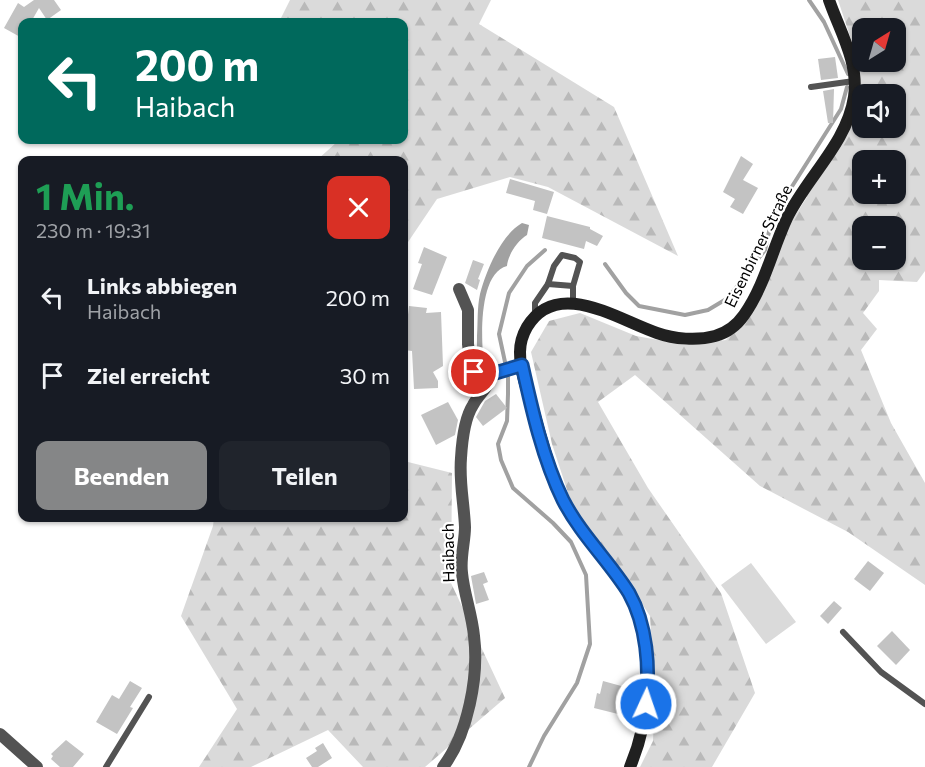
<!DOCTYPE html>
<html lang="de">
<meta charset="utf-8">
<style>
body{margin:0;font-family:Commissioner,sans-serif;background:#20242c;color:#f1f3f6;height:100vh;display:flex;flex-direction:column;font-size:22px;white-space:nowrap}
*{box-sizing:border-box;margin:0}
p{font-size:20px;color:#9ea1a6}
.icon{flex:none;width:33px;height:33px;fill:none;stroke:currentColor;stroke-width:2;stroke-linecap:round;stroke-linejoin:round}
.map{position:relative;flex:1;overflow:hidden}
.sheet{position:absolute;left:18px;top:156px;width:390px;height:366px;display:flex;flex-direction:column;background:#171b24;border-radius:12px;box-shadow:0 2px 4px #0004}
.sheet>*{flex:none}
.hud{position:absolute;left:18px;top:18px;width:390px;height:126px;border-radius:12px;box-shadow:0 2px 4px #0004;background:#00695c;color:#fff;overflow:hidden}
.needle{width:39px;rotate:37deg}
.fabs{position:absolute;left:852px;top:18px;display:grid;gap:12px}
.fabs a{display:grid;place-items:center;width:54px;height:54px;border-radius:12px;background:#171b24;box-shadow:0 2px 4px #0004;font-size:30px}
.pin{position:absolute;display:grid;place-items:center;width:51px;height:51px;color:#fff;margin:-26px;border:3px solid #fff;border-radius:50%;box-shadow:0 2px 6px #0007}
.me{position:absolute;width:66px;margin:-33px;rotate:3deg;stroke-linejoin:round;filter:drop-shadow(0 0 4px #0008)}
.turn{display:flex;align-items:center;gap:21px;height:126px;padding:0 18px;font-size:27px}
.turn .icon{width:78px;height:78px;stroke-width:2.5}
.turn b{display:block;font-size:42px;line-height:51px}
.round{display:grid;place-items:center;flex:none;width:63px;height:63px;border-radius:12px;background:#20242c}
.summary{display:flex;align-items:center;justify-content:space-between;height:102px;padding:0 18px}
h1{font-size:36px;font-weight:700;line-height:45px;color:#1e9e55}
.cta{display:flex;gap:12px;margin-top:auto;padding:12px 18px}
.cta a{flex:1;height:69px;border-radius:12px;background:#858687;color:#fff;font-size:24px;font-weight:700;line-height:69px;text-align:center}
.cta a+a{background:#20242c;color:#f1f3f6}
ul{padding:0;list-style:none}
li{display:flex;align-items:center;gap:18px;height:78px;padding:0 18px}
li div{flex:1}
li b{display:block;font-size:22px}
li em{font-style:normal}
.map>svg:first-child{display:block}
.green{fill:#dadada}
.forest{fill:url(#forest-firs);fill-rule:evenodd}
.water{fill:#a1a1a1}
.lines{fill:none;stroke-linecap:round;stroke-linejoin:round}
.stream{stroke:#a1a1a1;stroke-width:4}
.building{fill:#c3c3c3}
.lane{stroke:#535353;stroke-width:6}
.street{stroke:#535353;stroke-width:12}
.secondary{stroke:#202020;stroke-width:12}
.route-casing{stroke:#114b97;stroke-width:15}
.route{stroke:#1a73e8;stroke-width:10}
.labels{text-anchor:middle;stroke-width:4.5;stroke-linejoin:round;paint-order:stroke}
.street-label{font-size:16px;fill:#000;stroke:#fff}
</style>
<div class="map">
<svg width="925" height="767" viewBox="0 0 925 767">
<defs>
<pattern id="forest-firs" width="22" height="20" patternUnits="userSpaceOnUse" patternTransform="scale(1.5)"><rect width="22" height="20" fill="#dadada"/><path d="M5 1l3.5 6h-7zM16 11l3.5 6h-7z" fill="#b9b9b9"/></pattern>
</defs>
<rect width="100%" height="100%" fill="#fff"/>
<polygon class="green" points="751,563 796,622 766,644 721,585"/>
<g class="forest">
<polygon points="290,0 491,0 479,24 614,107 678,256 548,187 510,177 437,199 404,248 404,160 317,160 337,142 336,140 404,140 404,22 279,22"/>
<path d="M838 0H925V271L917 282 879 280V291L863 313 877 329 861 350 891 423 925 483V585L848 532 760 486 635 375 598 402 648 488 721 593 755 693 712 767H640L653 741 655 695 650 616 617 566 572 505 552 444 531 352 549 321 580 313 636 336 687 345 726 340 754 309 784 233 807 197 805 192 859 109 857 57ZM862 28H896V62H862ZM862 94H896V128H862ZM862 160H896V194H862ZM862 226H896V260H862Z"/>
<polygon points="404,461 452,473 451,583 505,698 425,767 363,767 328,730 251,767 199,767 237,709 181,616 213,526 214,518 404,518"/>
</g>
<path class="water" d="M522 223 529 225 527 235C517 241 508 255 507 266 478 273 481 342 484 363L481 364C476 356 477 346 477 336 478 322 477 308 480 294 486 271 501 235 522 223Z"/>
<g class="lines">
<g class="stream">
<polyline points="809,0 824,22 848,74"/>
<polyline points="605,264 626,293 639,306 685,315 708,310 728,298 765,250 772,218 841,109 847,87"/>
<polyline points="529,767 544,736 577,683 590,644 586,575 571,542 553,523 513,488 501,460 498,444 507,421 508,394 508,376 499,334 509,293 527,266 545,250"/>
</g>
</g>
<g class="building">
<polygon points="34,0 54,0 61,10 47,20 39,8 31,22 22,22 22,38 4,28 18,3 24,7"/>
<polygon points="835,57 838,78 821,80 818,59"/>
<polygon points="834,89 833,123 828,123 823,91"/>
<polygon points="741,156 753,164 743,180 758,188 743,214 730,207 735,199 723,192"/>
<polygon points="510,179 554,192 547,214 533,210 535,201 506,193"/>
<polygon points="547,216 590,227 590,229 603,236 597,246 586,241 584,249 542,238"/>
<polygon points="424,247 447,257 432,295 413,289 422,264 418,263"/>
<polygon points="473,260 484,264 478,279 480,280 477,290 465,283"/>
<polygon points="409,306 427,308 426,313 441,312 443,366 433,372 438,381 438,388 414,389 412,351 404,350"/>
<polygon points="496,394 507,408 483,426 476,417 485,401"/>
<polygon points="448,402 458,420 455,435 436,445 421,415"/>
<polygon points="868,561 884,573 870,591 854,579"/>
<polygon points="484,572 488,582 483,584 489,600 476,604 471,576"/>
<polygon points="834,601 842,608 828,624 820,616"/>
<polygon points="892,631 910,650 896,665 877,646"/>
<polygon points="130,681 142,688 130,707 133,708 117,734 96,722 112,695 119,699"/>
<polygon points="603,681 625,687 618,714 594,708 597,693 600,694"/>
<polygon points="66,740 84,754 73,767 60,767 51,759 53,756 51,754"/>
<polygon points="323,743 332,758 318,767 312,767 306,758 317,751 315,748"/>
</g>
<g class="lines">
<g class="lane">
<polyline points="811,87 854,81"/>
<polyline points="548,284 573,286"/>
<polyline points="535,315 535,303 548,284 554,266 562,255 575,258 580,262 573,286 573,302"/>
<polyline points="843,632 881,672 925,704"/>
<polyline points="106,767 149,697"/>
</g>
<g class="street">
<polyline points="459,289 468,310 468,344 470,361 474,372 492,374"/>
<polyline points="0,734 37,767"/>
<path d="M443 767C468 734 479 676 474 636 472 614 464 594 462 573 460 557 465 542 465 527 464 503 459 482 461 458 462 441 464 419 473 405 479 393 489 388 492 374L522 365"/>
</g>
<path class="secondary" d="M630 767C651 717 653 663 637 611 627 580 595 551 577 523 554 489 544 448 533 409 527 391 520 371 520 352 520 344 523 334 527 327 557 277 618 320 657 333 674 339 697 341 715 336 726 333 737 325 744 315 765 285 772 250 787 218 807 177 847 143 854 97 859 62 840 32 829 0"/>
</g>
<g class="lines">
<defs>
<path id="route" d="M474 372 492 374 522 365C532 410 543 459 563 500 581 535 609 561 629 593 647 625 650 668 646 704"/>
</defs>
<use href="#route" class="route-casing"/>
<use href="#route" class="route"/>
</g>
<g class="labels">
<g class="street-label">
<text transform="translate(758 246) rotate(-64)" y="6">Eisenbirner Straße</text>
<text transform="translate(448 553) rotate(-91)" y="6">Haibach</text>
</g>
</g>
</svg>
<div class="fabs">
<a><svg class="needle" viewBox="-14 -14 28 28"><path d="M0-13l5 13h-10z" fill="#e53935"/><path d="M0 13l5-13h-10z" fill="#9ea1a6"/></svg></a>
<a><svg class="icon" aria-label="sound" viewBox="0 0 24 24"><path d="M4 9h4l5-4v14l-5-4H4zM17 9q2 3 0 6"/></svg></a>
<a>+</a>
<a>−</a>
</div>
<div class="pin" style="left:474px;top:372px;background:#d93025"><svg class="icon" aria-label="arrive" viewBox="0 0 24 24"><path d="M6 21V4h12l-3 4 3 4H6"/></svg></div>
<svg class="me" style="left:646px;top:704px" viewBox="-20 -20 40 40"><circle r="17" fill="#1a73e8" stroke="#fff" stroke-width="3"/><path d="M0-11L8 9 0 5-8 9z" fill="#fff"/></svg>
<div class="hud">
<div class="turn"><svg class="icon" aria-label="left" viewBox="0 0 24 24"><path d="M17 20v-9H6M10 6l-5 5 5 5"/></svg><div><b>200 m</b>Haibach</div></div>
</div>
<section class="sheet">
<div class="summary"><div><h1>1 Min.</h1><p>230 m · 19:31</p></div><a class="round" style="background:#d93025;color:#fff"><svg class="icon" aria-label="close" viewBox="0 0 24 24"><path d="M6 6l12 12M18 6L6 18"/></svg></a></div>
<ul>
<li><svg class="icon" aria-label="left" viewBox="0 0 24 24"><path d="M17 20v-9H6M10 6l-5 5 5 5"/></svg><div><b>Links abbiegen</b><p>Haibach</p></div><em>200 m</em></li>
<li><svg class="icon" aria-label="arrive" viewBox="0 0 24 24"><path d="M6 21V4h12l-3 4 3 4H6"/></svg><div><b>Ziel erreicht</b></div><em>30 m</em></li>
</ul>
<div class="cta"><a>Beenden</a><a>Teilen</a></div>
</section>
</div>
